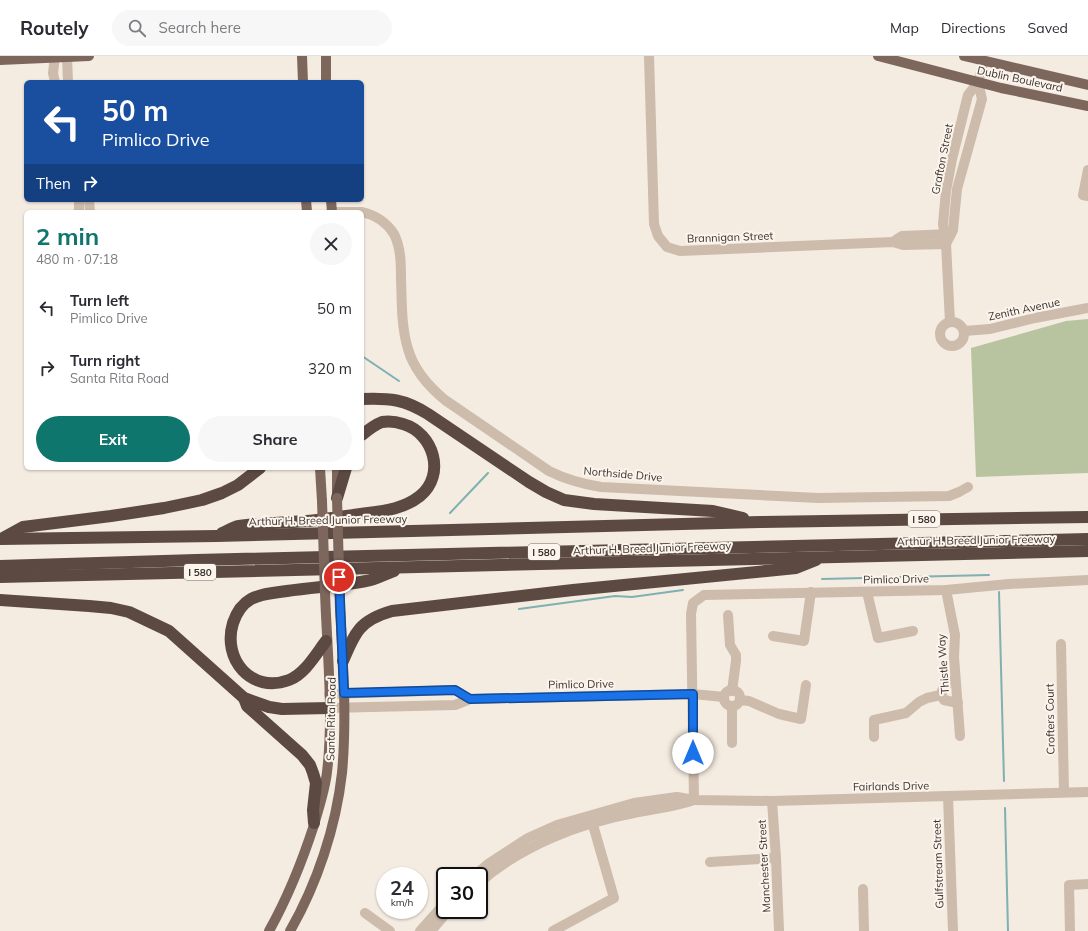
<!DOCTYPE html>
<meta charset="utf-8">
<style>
body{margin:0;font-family:Mulish,sans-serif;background:#f7f7f7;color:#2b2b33;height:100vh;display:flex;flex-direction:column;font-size:15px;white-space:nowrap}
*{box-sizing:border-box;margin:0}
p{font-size:13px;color:#7c7c81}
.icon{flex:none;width:22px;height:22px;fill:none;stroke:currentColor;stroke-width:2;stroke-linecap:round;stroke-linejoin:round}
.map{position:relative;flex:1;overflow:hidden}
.drawer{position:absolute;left:24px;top:154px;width:340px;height:260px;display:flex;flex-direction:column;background:#fff;border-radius:6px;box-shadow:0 1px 3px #0004}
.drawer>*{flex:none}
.guide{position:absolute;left:24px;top:24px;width:340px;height:122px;border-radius:6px;box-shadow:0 1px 3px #0004;background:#1a4fa0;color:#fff;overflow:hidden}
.speed{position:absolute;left:376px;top:811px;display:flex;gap:8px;font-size:20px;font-weight:700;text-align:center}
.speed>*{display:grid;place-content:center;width:52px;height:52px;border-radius:50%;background:#fff;box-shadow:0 1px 3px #0004;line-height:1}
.speed small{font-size:10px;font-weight:400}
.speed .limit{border:2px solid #111;border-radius:6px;background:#fff;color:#111}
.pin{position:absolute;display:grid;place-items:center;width:34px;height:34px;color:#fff;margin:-17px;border:2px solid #fff;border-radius:50%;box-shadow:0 1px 4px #0007}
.me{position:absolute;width:44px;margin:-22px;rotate:0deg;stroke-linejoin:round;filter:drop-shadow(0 0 3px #0008)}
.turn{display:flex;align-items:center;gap:14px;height:84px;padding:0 12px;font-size:18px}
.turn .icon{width:52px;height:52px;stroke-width:2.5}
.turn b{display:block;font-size:28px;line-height:34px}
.then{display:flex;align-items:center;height:38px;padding:0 12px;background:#0003;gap:8px;font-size:15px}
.round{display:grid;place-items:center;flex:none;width:42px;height:42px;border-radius:21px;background:#f7f7f7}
.overview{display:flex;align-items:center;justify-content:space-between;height:68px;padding:0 12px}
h1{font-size:24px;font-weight:700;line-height:30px;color:#0f766e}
.primary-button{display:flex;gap:8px;margin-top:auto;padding:8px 12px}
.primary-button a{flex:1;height:46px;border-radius:24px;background:#0f766e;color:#fff;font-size:16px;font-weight:700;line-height:46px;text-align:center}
.primary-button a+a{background:#f7f7f7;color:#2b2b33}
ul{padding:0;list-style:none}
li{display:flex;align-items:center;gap:12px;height:60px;padding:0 12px}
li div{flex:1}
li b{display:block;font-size:15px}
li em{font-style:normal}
header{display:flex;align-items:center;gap:24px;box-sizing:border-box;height:56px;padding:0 20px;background:#fff;border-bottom:1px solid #e1e1e2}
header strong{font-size:19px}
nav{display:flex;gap:22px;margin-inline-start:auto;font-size:14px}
.search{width:280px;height:36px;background:#f7f7f7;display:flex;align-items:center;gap:10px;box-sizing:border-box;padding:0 14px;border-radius:22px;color:#7c7c81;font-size:15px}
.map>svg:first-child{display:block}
.green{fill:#b8c4a0}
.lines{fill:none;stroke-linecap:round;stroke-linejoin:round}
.stream{stroke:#7fb0b2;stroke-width:2}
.minor{stroke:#cdbbac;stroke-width:10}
.major{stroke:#7d675c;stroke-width:10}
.highway{stroke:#5c4a42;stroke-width:12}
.major-bridge{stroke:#7d675c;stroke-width:10}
.route-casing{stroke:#114b97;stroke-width:10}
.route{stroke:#1a73e8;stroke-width:7}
.labels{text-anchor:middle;stroke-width:4;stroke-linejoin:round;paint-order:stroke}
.shield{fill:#fbf5ee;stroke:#756b66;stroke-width:1}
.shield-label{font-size:10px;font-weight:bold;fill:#3b302b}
.street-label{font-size:11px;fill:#3b302b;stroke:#fbf5ee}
</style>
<header>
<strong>Routely</strong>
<div class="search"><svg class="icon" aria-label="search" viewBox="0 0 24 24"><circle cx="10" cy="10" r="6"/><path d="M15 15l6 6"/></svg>Search here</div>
<nav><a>Map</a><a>Directions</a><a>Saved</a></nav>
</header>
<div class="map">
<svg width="1088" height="875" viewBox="0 0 1088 875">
<rect width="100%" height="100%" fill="#f4ebe1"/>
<polygon class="green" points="1088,263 1088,417 976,421 971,292 1066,265"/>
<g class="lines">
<g class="stream">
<polyline points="362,300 399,325"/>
<polyline points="450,457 488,417"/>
<polyline points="822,523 989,519"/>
<polyline points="999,536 1004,725"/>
<polyline points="519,553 615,540 632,541 683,534"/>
<polyline points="1005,752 1008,875"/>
</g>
<g class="minor">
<polyline points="67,0 68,26"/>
<polyline points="649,0 654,168 658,180 667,191 680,195 893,186 903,189 946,188"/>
<polyline points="55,26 53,17 55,0"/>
<polyline points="1088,114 1083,139 1088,140"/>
<polyline points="79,144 79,156"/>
<polyline points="89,144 90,156"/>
<polyline points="332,156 360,156"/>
<path d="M362 156C375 159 387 167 394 178 401 192 401 208 401 223 402 246 401 270 408 293 414 314 428 330 445 344L549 415C567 424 582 428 601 431L818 442 949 440 959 436 968 431"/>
<polyline points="893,186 902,180 951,178"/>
<polyline points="946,188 953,174 957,133 982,43 978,26"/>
<circle cx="952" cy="278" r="12"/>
<polyline points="950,266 946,188 943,168 946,135 952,103 968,39 978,26 984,5"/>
<polyline points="964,275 990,273 1035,262 1088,252"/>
<polyline points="946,534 955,579 954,601 960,680"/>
<polyline points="867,536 878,582 913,575"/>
<polyline points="728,559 730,589 736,599 736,605 732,635"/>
<polyline points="773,580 804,585 811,536"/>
<polyline points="1061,588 1064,736"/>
<path d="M955 623C947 628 937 633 944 644L958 647"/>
<circle cx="732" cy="642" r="8"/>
<polyline points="329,638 455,634 470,643"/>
<polyline points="740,644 749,645 779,658 801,663 806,629"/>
<polyline points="732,650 732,687"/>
<polyline points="329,652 455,649 470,643 693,638 724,641"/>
<polyline points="874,681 874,664 906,657 919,646 927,642 941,639"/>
<polyline points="948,740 953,875"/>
<polyline points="694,744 691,558 693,547 704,539 946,534 1009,528 1088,524"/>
<polyline points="772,745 776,802 779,875"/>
<polyline points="710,806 776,802"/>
<polyline points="474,820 488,808 528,782 557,769 634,747 677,741 694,744 772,745 1088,736"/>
<path d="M479 827C521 790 579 767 634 757 654 753 674 751 694 744"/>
<polyline points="863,833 864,875"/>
<polyline points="365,857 390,875"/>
<polyline points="420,875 445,847"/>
<polyline points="431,875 449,854"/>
<polyline points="553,875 614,842 591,762"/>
<polyline points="1070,875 1069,829 1088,828"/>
</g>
<g class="major">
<polyline points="302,0 303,26"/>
<polyline points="326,0 326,26"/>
<polyline points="878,0 1001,32 1088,50"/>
<polyline points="964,0 1088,29"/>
<polyline points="0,4 89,0"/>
<polyline points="306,144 307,156"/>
<polyline points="331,144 332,156"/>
<polyline points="320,412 322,445"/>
<polyline points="337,412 337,436"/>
<path d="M269 875C288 841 302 806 314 769 319 751 325 734 327 716 334 658 327 595 325 536"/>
<path d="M290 875C317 828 336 771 342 717 347 662 343 607 340 553"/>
</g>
<g class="highway">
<path d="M362 343C390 342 404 343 428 358L529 426 546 436 564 444 594 448 713 455 743 462"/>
<polyline points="337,442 346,412"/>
<path d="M222 477C227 475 233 471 239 470 264 466 291 467 317 464 334 462 351 459 368 457 386 455 405 452 420 440 446 419 434 377 403 368 397 366 389 365 382 366 374 369 368 374 362 379"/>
<polyline points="3,482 23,471 111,460 164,452 202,444 222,437 238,429 260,412"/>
<polyline points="0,483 217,480 760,466 1088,461"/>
<polyline points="0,510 196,504 1088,483"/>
<polyline points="0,521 1088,495"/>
<polyline points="0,544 89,550 111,552 129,556 169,575 244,642 269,651 282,653 329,652"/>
<path d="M326 585C316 598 305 618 289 624 251 638 222 603 233 567 236 558 242 548 251 543 262 537 275 537 287 535 313 531 340 530 366 525 375 524 385 518 394 515"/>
<path d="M343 605C355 576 360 564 392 555L573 534 796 512 816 504"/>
<polyline points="244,642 247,650 302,699 310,709 313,717 316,727 313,754 314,767"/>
</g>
<g class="major-bridge">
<polyline points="337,442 340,553"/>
<polyline points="322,445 325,536"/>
</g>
</g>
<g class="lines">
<defs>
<polyline id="route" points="339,521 344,637 455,634 470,643 693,638 693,697"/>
</defs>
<use href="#route" class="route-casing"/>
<use href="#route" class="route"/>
</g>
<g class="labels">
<g class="shield">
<rect x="908" y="455" width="32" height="16" rx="3"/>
<rect x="528" y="488" width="32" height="16" rx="3"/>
<rect x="184" y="508" width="32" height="16" rx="3"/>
</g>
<g class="shield-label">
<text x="924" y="467">I 580</text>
<text x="544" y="500">I 580</text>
<text x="200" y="520">I 580</text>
</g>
<g class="street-label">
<text transform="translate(1020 23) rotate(12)" y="4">Dublin Boulevard</text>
<text transform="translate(942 103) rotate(-79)" y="4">Grafton Street</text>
<text transform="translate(730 181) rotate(-2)" y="4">Brannigan Street</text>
<text transform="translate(1024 253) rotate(-12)" y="4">Zenith Avenue</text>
<text transform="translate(623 418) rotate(5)" y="4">Northside Drive</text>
<text transform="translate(328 464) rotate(-1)" y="4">Arthur H. Breed Junior Freeway</text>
<text transform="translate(976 484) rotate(-1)" y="4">Arthur H. Breed Junior Freeway</text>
<text transform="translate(652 492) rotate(-2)" y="4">Arthur H. Breed Junior Freeway</text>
<text transform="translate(896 523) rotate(-1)" y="4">Pimlico Drive</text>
<text transform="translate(943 608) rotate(-94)" y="4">Thistle Way</text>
<text transform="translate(581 628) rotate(-1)" y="4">Pimlico Drive</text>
<text transform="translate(331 663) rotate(-89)" y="4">Santa Rita Road</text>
<text transform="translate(1050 663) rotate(-91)" y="4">Crofters Court</text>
<text transform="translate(891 730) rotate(-1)" y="4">Fairlands Drive</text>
<text transform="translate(938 808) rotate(-92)" y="4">Gulfstream Street</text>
<text transform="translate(764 810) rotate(-93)" y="4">Manchester Street</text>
</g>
</g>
</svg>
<div class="speed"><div>24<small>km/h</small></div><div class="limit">30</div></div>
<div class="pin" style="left:339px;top:521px;background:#d93025"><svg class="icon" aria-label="arrive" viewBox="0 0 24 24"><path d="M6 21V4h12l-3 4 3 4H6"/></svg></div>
<svg class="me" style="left:693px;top:697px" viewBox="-20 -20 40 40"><circle r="19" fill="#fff"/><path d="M0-13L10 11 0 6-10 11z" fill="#1a73e8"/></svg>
<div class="guide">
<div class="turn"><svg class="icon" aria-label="left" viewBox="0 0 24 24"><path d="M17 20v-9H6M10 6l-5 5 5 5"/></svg><div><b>50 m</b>Pimlico Drive</div></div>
<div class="then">Then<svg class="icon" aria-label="right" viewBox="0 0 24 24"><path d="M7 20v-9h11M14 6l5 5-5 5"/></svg></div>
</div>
<section class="drawer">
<div class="overview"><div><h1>2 min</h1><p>480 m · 07:18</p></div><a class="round"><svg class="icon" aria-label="close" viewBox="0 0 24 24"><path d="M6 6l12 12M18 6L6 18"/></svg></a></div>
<ul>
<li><svg class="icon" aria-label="left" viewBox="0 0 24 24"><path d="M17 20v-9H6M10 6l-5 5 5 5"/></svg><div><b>Turn left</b><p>Pimlico Drive</p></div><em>50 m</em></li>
<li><svg class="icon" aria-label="right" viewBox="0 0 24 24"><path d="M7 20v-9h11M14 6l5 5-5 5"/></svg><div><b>Turn right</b><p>Santa Rita Road</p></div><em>320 m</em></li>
</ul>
<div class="primary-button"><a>Exit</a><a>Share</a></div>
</section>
</div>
